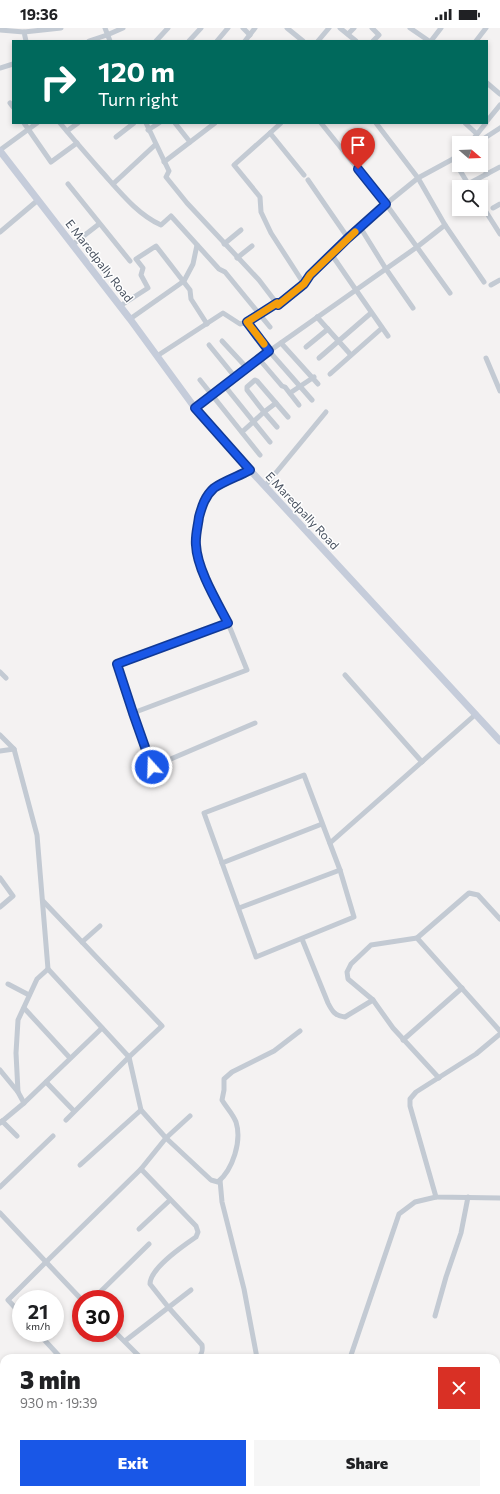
<!DOCTYPE html>
<meta charset="utf-8">
<style>
body{margin:0;font-family:Commissioner,sans-serif;background:#f6f6f6;color:#202124;height:100vh;display:flex;flex-direction:column;font-size:15px;white-space:nowrap}
*{box-sizing:border-box;margin:0}
p{font-size:13px;color:#757577}
.icon{flex:none;width:22px;height:22px;fill:none;stroke:currentColor;stroke-width:2;stroke-linecap:round;stroke-linejoin:round}
.map{position:relative;flex:1;overflow:hidden}
.sheet{position:absolute;left:0px;top:1326px;width:500px;height:140px;display:flex;flex-direction:column;background:#fff;border-radius:12px 12px 0 0;box-shadow:0 2px 6px #0003}
.sheet>*{flex:none}
.top-card{position:absolute;left:12px;top:12px;width:476px;height:84px;border-radius:0px;box-shadow:0 2px 6px #0003;background:#00695c;color:#fff;overflow:hidden}
.needle{width:26px;rotate:109deg}
.controls{position:absolute;left:452px;top:108px;display:grid;gap:8px}
.controls a{display:grid;place-items:center;width:36px;height:36px;border-radius:0px;background:#fff;box-shadow:0 2px 6px #0003;font-size:20px}
.speed{position:absolute;left:12px;top:1262px;display:flex;gap:8px;font-size:20px;font-weight:700;text-align:center}
.speed>*{display:grid;place-content:center;width:52px;height:52px;border-radius:50%;background:#fff;box-shadow:0 2px 6px #0003;line-height:1}
.speed small{font-size:10px;font-weight:400}
.speed .limit{border:6px solid #d22;background:#fff;color:#111}
.pin{position:absolute;display:grid;place-items:center;width:34px;height:34px;color:#fff;margin:-41px -17px;border-radius:50% 50% 50% 0;rotate:-45deg;box-shadow:0 0 4px #0007}
.pin .icon{rotate:45deg}
.me{position:absolute;width:44px;margin:-22px;rotate:340deg;stroke-linejoin:round;filter:drop-shadow(0 0 3px #0008)}
.turn{display:flex;align-items:center;gap:14px;height:84px;padding:0 20px;font-size:18px}
.turn .icon{width:52px;height:52px;stroke-width:2.5}
.turn b{display:block;font-size:28px;line-height:34px}
.round{display:grid;place-items:center;flex:none;width:42px;height:42px;border-radius:0px;background:#f6f6f6}
.summary{display:flex;align-items:center;justify-content:space-between;height:68px;padding:0 20px}
h1{font-size:24px;font-weight:800;line-height:30px}
.button{display:flex;gap:8px;margin-top:auto;padding:8px 20px}
.button a{flex:1;height:46px;border-radius:0px;background:#1957e7;color:#fff;font-size:16px;font-weight:800;line-height:46px;text-align:center}
.button a+a{background:#f6f6f6;color:#202124}
.status{display:flex;justify-content:space-between;align-items:center;height:28px;padding:0 20px;background:#fff;direction:ltr}
.status svg{height:11px;fill:currentColor}
.map>svg:first-child{display:block}
.lines{fill:none;stroke-linecap:round;stroke-linejoin:round}
.minor{stroke:#c3cad3;stroke-width:5}
.secondary{stroke:#c5ccda;stroke-width:7}
.route-casing{stroke:#103996;stroke-width:10}
.route{stroke:#1957e7;stroke-width:7}
.slow{stroke:#f59e0b;stroke-width:7}
.labels{text-anchor:middle;stroke-width:3;stroke-linejoin:round;paint-order:stroke}
.street-label{font-size:12px;fill:#495260;stroke:#fff}
</style>
<div class="status"><b>19:36</b><svg viewBox="0 0 49 12"><path d="M0 12V9h3v3zM5 12V6h3v6zM10 12V3h3v9zM15 12V0h3v12zM26 1h20v11H26zM47 4h2v5h-2z"/></svg></div>
<div class="map">
<svg width="500" height="1466" viewBox="0 0 500 1466">
<rect width="100%" height="100%" fill="#f4f2f2"/>
<g class="lines">
<g class="minor">
<polyline points="105,0 110,13"/>
<polyline points="243,0 250,7"/>
<polyline points="287,0 303,13"/>
<polyline points="340,0 356,13"/>
<polyline points="372,0 379,7 373,13"/>
<polyline points="410,0 429,13"/>
<polyline points="0,2 24,4 26,13"/>
<polyline points="24,4 61,0"/>
<polyline points="348,6 354,0"/>
<polyline points="89,13 107,7 123,0"/>
<polyline points="156,13 168,0"/>
<polyline points="189,13 201,0"/>
<polyline points="217,13 228,0"/>
<polyline points="245,13 255,0"/>
<polyline points="318,13 329,0"/>
<polyline points="431,13 441,0"/>
<polyline points="476,13 486,0"/>
<polyline points="0,40 13,36"/>
<polyline points="487,55 500,66"/>
<polyline points="10,75 13,79"/>
<polyline points="487,93 500,77"/>
<polyline points="24,95 51,134 77,115"/>
<path d="M60 95C74 112 88 128 102 144 120 164 137 186 161 197L171 188 219 241 225 244 270 299"/>
<polyline points="146,95 169,143 166,149 187,175 259,252 278,277 304,256 310,247 348,210 386,176 418,150 453,131"/>
<polyline points="175,95 190,114"/>
<polyline points="321,95 386,176 450,265"/>
<polyline points="376,95 418,150 445,197"/>
<polyline points="465,95 477,106"/>
<polyline points="148,102 159,95"/>
<polyline points="67,103 78,95"/>
<polyline points="270,105 281,95"/>
<polyline points="116,109 134,95"/>
<polyline points="470,115 486,95"/>
<polyline points="477,115 500,100"/>
<polyline points="0,122 37,95"/>
<polyline points="459,126 453,131 470,159"/>
<polyline points="164,134 215,95"/>
<polyline points="481,134 487,146"/>
<polyline points="304,147 270,105 234,137 260,169 261,184 271,205 304,256"/>
<polyline points="308,152 348,210"/>
<polyline points="68,156 130,233"/>
<polyline points="113,156 155,117"/>
<polyline points="468,156 500,139"/>
<polyline points="481,176 500,206"/>
<polyline points="493,180 500,176"/>
<polyline points="360,199 386,241 413,280"/>
<polyline points="0,204 38,172"/>
<polyline points="224,216 241,202"/>
<polyline points="72,217 99,196"/>
<polyline points="332,227 356,262 417,219 445,197 484,254"/>
<polyline points="237,230 252,218"/>
<polyline points="491,257 500,252"/>
<polyline points="120,278 148,260 141,247 143,240 136,231 156,218 190,262 191,271 207,296"/>
<polyline points="317,289 351,327"/>
<polyline points="130,291 184,253 193,236 197,217"/>
<polyline points="247,294 269,323 312,372"/>
<polyline points="222,313 247,340"/>
<polyline points="281,315 318,356"/>
<polyline points="209,317 235,349"/>
<polyline points="306,319 328,301"/>
<polyline points="157,328 223,285 240,296 247,294 277,275"/>
<polyline points="319,330 371,285"/>
<polyline points="486,330 500,363"/>
<polyline points="259,331 282,358 285,359 299,377"/>
<polyline points="330,346 382,300"/>
<polyline points="200,352 260,427"/>
<polyline points="224,357 270,414"/>
<polyline points="290,365 314,349"/>
<polyline points="195,380 251,336 356,262 388,308"/>
<polyline points="277,399 264,384 247,362 247,359 255,352 257,353 288,389"/>
<polyline points="242,404 264,384 276,375"/>
<path d="M250 442C239 448 224 452 214 460 205 468 201 478 199 489 198 498 195 508 196 517 197 541 217 574 228 595L117 636 133 685 152 739 255 695"/>
<polyline points="265,458 326,384"/>
<polyline points="0,644 6,650"/>
<polyline points="345,647 422,734"/>
<polyline points="133,685 247,642 228,595"/>
<polyline points="0,707 14,721 0,723"/>
<path d="M14 721 37 807 48 941 129 1029 141 1082 166 1110 211 1152 218 1154C233 1141 242 1113 236 1094 233 1086 226 1079 222 1072L224 1062V1051L232 1044 274 1023 300 1003"/>
<polygon points="304,747 340,842 354,889 256,929 204,785"/>
<polyline points="330,815 476,686"/>
<polyline points="222,835 322,796"/>
<polyline points="0,850 13,868 0,879"/>
<polyline points="43,873 162,998 129,1029 66,1092"/>
<polyline points="239,880 340,842"/>
<polyline points="417,910 469,865 478,867 500,891"/>
<path d="M302 911 328 975C332 983 335 988 345 989L373 972"/>
<polyline points="82,914 100,898"/>
<polyline points="8,956 29,967"/>
<polyline points="24,980 70,1030"/>
<polyline points="500,1006 476,1026 416,1064 410,1071 410,1078 436,1169 500,1170"/>
<polyline points="403,1012 462,960"/>
<polyline points="0,1042 18,1064"/>
<polyline points="439,1050 393,1000 373,972 348,951 347,944 351,936 371,917 417,910 500,1003"/>
<polyline points="46,1054 74,1083"/>
<polyline points="24,1075 18,1064 16,1025 18,992 37,951 48,941"/>
<polyline points="2,1093 17,1108"/>
<polyline points="0,1095 24,1075 102,1000"/>
<polyline points="80,1137 141,1082"/>
<path d="M141 1141 196 1198 198 1204 196 1209C183 1218 150 1240 150 1256L169 1280 202 1317C203 1323 202 1326 198 1330"/>
<polyline points="220,1152 222,1174 244,1261 257,1330"/>
<polyline points="0,1159 53,1108"/>
<polyline points="0,1185 46,1234 141,1141 166,1110 190,1088"/>
<polyline points="139,1201 170,1172"/>
<polyline points="93,1271 149,1216"/>
<polyline points="21,1286 8,1272 46,1234 81,1271"/>
<polyline points="435,1288 446,1249 461,1205 468,1169"/>
<polyline points="115,1304 141,1330"/>
<polyline points="38,1305 61,1330"/>
<polyline points="125,1313 191,1262"/>
<polyline points="350,1330 399,1186 415,1174 436,1169"/>
<polyline points="0,1352 4,1356"/>
<polyline points="496,1408 500,1400"/>
<polyline points="0,1448 4,1453"/>
<polyline points="108,1462 111,1466"/>
<polyline points="348,1462 349,1466"/>
<polyline points="491,1462 491,1466"/>
<polyline points="0,1464 5,1462"/>
</g>
<polyline class="secondary" points="0,123 130,291 195,380 250,442 500,713"/>
</g>
<g class="lines">
<defs>
<path id="route" d="M152 739 133 685 117 636 228 595C217 574 197 541 196 517 195 508 198 498 199 489 202 478 205 468 214 460 224 453 239 448 250 442L195 380 269 323 247 294 277 275 278 277 304 256 310 247 348 210 386 176 358 141"/>
</defs>
<use href="#route" class="route-casing"/>
<use href="#route" class="route"/>
<polyline class="slow" points="264,316 247,294 277,275 278,277 304,256 310,247 355,204"/>
</g>
<g class="labels">
<g class="street-label">
<text transform="translate(99 233) rotate(52)" y="4">E Maredpally Road</text>
<text transform="translate(302 483) rotate(47)" y="4">E Maredpally Road</text>
</g>
</g>
</svg>
<div class="controls">
<a><svg class="needle" viewBox="-14 -14 28 28"><path d="M0-13l5 13h-10z" fill="#e53935"/><path d="M0 13l5-13h-10z" fill="#757577"/></svg></a>
<a><svg class="icon" aria-label="search" viewBox="0 0 24 24"><circle cx="10" cy="10" r="6"/><path d="M15 15l6 6"/></svg></a>
</div>
<div class="speed"><div>21<small>km/h</small></div><div class="limit">30</div></div>
<div class="pin" style="left:358px;top:141px;background:#d93025"><svg class="icon" aria-label="arrive" viewBox="0 0 24 24"><path d="M6 21V4h12l-3 4 3 4H6"/></svg></div>
<svg class="me" style="left:152px;top:739px" viewBox="-20 -20 40 40"><circle r="17" fill="#1957e7" stroke="#fff" stroke-width="3"/><path d="M0-11L8 9 0 5-8 9z" fill="#fff"/></svg>
<div class="top-card">
<div class="turn"><svg class="icon" aria-label="right" viewBox="0 0 24 24"><path d="M7 20v-9h11M14 6l5 5-5 5"/></svg><div><b>120 m</b>Turn right</div></div>
</div>
<section class="sheet">
<div class="summary"><div><h1>3 min</h1><p>930 m · 19:39</p></div><a class="round" style="background:#d93025;color:#fff"><svg class="icon" aria-label="close" viewBox="0 0 24 24"><path d="M6 6l12 12M18 6L6 18"/></svg></a></div>
<div class="button"><a>Exit</a><a>Share</a></div>
</section>
</div>
